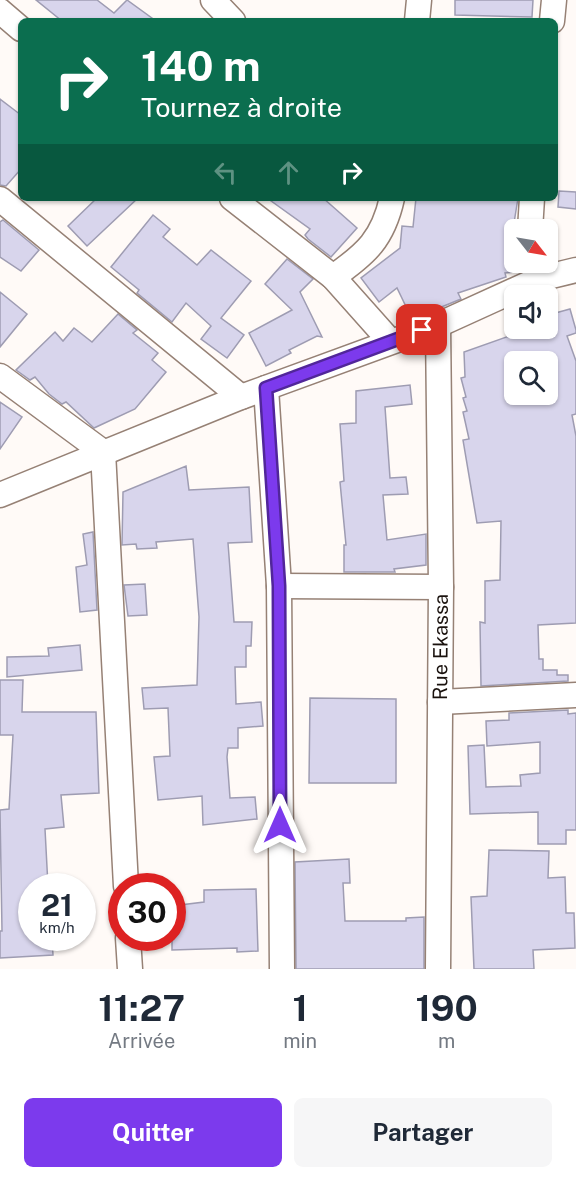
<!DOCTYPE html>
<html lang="fr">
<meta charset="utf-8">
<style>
body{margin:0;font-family:"Public Sans",sans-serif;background:#f6f6f7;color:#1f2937;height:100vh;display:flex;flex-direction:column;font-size:22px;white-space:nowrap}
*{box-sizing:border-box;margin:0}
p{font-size:20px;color:#747a83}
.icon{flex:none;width:33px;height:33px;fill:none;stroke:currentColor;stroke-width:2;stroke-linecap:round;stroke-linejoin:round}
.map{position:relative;height:969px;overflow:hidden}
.details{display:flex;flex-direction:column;background:#fff;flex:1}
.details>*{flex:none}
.banner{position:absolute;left:18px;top:18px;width:540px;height:183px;border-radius:9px;box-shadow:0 2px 4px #0004;background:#0b6e4f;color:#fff;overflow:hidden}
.needle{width:39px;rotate:121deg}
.controls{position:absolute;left:504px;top:219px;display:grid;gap:12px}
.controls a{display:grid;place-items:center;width:54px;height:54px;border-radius:9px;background:#fff;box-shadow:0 2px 4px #0004;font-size:30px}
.speed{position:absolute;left:18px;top:873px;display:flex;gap:12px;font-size:30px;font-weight:700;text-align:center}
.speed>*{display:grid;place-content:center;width:78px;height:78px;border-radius:50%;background:#fff;box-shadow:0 2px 4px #0004;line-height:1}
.speed small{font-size:15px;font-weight:400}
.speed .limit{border:9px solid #d22;background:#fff;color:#111}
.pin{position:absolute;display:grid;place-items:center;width:51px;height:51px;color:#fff;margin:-26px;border-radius:12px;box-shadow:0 3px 9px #0006}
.me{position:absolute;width:66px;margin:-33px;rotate:0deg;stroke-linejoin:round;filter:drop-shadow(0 0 4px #0008)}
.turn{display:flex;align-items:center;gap:21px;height:126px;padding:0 24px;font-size:27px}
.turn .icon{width:78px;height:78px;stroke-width:2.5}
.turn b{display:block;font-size:42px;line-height:51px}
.lanes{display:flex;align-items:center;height:57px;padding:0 24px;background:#0003;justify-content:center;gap:30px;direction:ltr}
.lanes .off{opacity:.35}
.eta{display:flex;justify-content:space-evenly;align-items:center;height:102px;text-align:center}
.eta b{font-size:36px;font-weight:700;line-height:42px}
.action{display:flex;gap:12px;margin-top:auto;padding:12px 24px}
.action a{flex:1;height:69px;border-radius:9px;background:#7c3aed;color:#fff;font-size:24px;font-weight:700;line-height:69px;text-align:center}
.action a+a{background:#f6f6f7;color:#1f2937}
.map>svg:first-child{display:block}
.building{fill:#d8d5ec;stroke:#9e9cb2;stroke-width:1.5;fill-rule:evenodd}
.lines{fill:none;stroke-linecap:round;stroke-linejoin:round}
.street-casing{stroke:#968175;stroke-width:27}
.street{stroke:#fff;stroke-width:24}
.route-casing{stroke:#51269a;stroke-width:15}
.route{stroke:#7c3aed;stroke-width:10}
.labels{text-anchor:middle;stroke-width:4.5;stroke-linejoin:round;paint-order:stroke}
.street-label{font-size:20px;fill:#1a120e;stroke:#fff}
</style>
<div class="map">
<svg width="576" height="969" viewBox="0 0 576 969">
<rect width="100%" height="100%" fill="#fffaf7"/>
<g class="building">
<polygon points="36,0 97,0 114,13 127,0 156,21 62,21"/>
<polygon points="455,0 533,0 532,17 455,15"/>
<polygon points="0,99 21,115 21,169 6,186 0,185"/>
<polygon points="559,191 576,192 576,209 558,207"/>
<polygon points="97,198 138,198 87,246 68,226"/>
<polygon points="267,198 323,198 357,228 331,257 308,239 305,235 310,229"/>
<polygon points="416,198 518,198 514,223 514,272 505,273 506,277 458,293 461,299 412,319 397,288 379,302 361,278 400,248 402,226 413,227"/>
<polygon points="153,215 170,229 163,237 197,265 211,250 251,281 221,318 244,335 227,358 201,339 211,326 186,303 172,322 137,293 139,290 111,267"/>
<polygon points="3,220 39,250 21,271 0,257 0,222"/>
<polygon points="287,259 313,279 300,292 322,337 317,336 289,350 291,353 266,366 249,333 292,310 265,284"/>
<polygon points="0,292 27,314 0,347"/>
<path d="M570 309 576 330V333L567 336 576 361V414L572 415 576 436V623L538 625 539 659H543V670H557V675H568V681L481 686 480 622 485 623V581L500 580 501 521 477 523 463 440 469 439 463 412 467 411 463 398 466 397 461 378 465 377 464 352 532 328H548V315ZM514 362H548V394H514Z"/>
<polygon points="118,314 137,330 133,333 158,353 152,360 166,372 135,409 94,428 66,402 62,404 49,394 35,377 30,380 16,370 55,332 63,341 74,328 92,342"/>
<polygon points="410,385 412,404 385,407 390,478 406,477 408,494 383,495 387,540 426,534 426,565 394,569 395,572 344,572 344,545 346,545 340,482 344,481 340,424 356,423 356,391"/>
<polygon points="0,402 22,417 0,449"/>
<polygon points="186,466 189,490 249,487 252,542 228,543 234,622 252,622 251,646 246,646 246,667 235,667 236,704 261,702 263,726 238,728 238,748 228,748 227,757 230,798 255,797 257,819 203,825 202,796 158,800 154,757 170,756 168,708 144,709 142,688 197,685 199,617 193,539 156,542 157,548 137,549 136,544 122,545 123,492"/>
<polygon points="93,532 97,610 80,612 76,567 87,565 83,534"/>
<polygon points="145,584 147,615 128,616 124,585"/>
<polygon points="80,645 82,670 7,677 7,657 49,656 48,648"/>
<polygon points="0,680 23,680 22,712 96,712 99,793 61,795 64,827 45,829 48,886 32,886 32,938 52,938 53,955 0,958 0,931 2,931 0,810 9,809 13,735 0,735"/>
<polygon points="310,698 396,699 396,783 309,783"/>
<polygon points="568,710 568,714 576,713 576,830 566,830 566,844 538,844 538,812 470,814 468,746 484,745 486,787 521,786 520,775 540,773 540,742 487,746 486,721 509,720 509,713"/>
<polygon points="489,850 549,851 548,878 565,877 566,913 574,913 575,948 533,950 534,969 474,969 471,897 487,896"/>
<polygon points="349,859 350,883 343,883 345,921 406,921 406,918 424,917 424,969 296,969 295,862"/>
<polygon points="256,889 258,951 237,952 237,948 172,950 172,906 204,902 204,890"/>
</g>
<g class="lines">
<defs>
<g id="street">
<polyline points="213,0 233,21"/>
<polyline points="0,11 21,29"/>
<polyline points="417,21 419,0"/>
<polyline points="552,21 554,0"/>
<polyline points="232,198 333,277"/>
<polyline points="0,199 241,397"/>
<polyline points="530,230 532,198"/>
<path d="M390 341 333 277C366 254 383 239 392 198"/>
<polyline points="0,376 103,452 126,886"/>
<polyline points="266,388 279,586 282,969"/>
<polyline points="0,495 241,397 438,325 539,279 576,270"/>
<polyline points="279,586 441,587"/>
<polyline points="440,702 576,695"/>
<polyline points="128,938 130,969"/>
<path id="s1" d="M438 969 441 587 438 325"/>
</g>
</defs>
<use href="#street" class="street-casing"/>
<use href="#street" class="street"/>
</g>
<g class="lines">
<defs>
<polyline id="route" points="280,825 279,586 266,388 422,330"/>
</defs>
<use href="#route" class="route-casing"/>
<use href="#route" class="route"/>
</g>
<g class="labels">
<g class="street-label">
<text dy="7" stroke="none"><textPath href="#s1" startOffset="322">Rue Ekassa</textPath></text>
</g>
</g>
</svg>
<div class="controls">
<a><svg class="needle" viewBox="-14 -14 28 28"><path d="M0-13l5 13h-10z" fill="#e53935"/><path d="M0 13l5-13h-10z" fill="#747a83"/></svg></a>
<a><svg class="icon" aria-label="sound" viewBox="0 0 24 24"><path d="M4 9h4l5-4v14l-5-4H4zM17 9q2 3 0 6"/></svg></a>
<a><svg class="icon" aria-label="search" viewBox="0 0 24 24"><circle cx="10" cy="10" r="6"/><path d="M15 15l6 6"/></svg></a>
</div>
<div class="speed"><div>21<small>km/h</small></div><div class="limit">30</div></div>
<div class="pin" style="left:422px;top:330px;background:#d93025"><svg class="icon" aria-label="arrive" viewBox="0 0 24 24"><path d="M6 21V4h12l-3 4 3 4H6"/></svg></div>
<svg class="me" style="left:280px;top:825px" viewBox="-20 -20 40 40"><path d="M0-17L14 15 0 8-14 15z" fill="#7c3aed" stroke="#fff" stroke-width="4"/></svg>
<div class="banner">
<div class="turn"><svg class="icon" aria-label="right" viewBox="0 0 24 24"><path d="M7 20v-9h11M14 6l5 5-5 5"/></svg><div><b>140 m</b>Tournez à droite</div></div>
<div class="lanes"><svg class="icon off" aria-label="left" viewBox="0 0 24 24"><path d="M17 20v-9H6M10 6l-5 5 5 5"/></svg><svg class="icon off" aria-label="ahead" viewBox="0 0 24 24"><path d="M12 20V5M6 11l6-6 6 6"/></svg><svg class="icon" aria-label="right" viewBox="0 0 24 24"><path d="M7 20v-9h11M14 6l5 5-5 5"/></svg></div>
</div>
</div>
<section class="details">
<div class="eta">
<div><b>11:27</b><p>Arrivée</p></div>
<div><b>1</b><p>min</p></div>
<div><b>190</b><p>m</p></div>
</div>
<div class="action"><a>Quitter</a><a>Partager</a></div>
</section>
